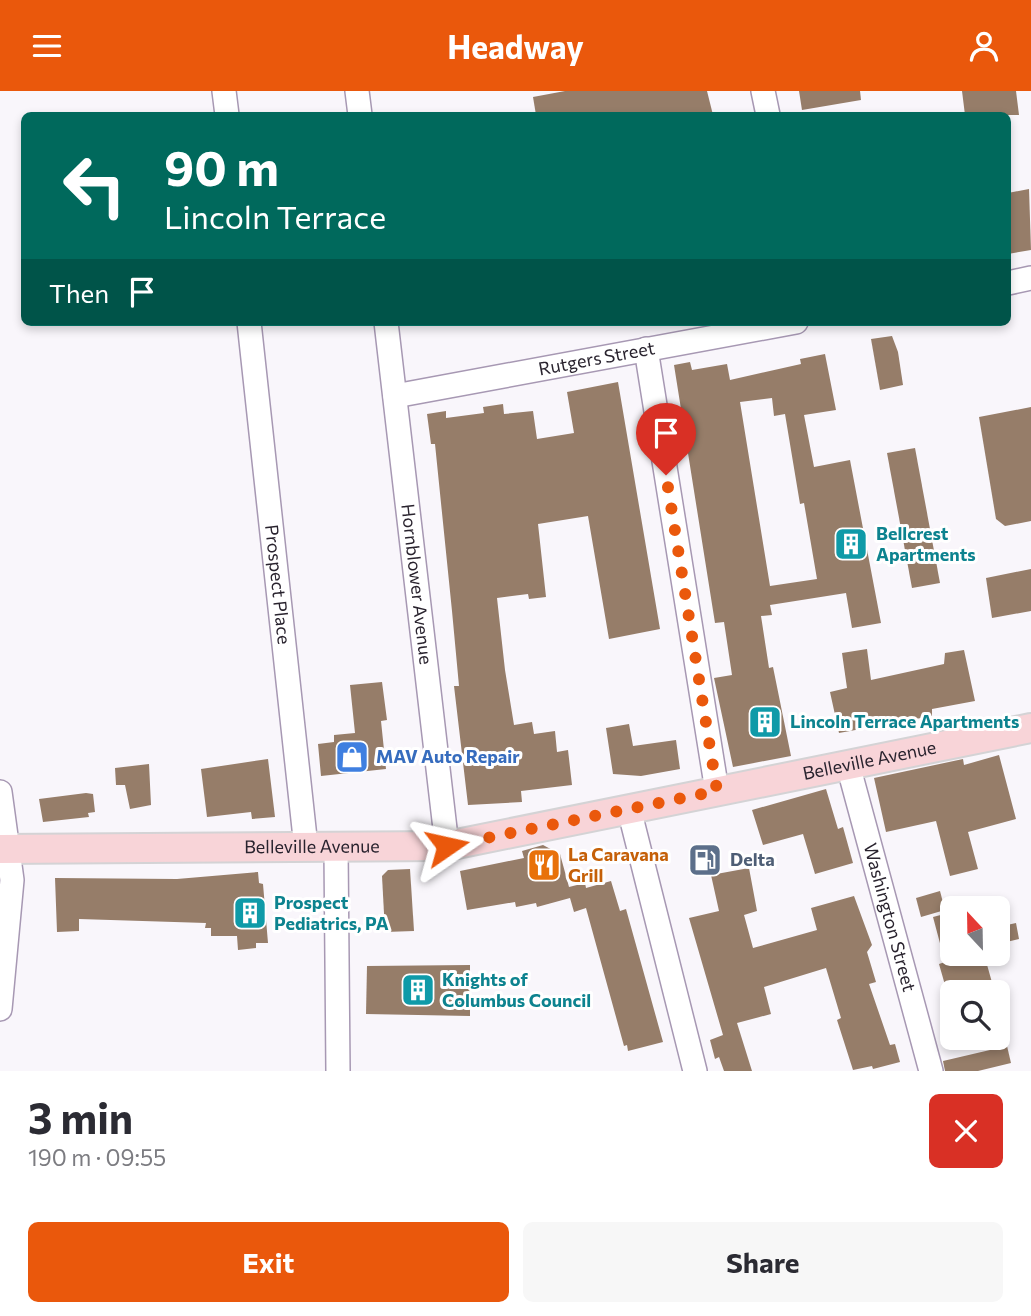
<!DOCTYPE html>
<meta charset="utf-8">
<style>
body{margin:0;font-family:Commissioner,sans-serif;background:#f7f7f7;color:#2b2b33;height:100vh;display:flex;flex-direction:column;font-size:26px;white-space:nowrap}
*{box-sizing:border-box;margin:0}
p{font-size:23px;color:#7c7c81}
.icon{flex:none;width:38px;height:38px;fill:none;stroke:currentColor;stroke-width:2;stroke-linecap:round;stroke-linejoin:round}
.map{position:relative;height:980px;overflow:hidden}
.side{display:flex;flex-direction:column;background:#fff;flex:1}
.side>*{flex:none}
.hud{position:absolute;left:21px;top:21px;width:990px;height:214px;border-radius:10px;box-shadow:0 4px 10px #0003;background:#00695c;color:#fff;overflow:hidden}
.needle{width:46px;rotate:338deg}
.fabs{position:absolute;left:940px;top:805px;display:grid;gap:14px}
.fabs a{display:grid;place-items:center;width:70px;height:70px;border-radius:10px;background:#fff;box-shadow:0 4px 10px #0003;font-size:35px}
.pin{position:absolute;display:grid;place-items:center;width:60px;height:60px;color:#fff;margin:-72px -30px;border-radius:50% 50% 50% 0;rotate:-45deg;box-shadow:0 0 7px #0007}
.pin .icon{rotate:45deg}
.me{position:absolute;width:77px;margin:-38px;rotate:79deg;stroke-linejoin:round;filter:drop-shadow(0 0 5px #0008)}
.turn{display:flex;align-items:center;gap:24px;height:147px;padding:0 28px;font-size:32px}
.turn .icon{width:91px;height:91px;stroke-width:2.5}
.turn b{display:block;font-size:49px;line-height:60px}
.then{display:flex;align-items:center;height:66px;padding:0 28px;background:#0003;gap:14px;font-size:26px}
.round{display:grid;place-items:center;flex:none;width:74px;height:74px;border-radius:10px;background:#f7f7f7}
.headline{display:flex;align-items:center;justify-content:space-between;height:119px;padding:0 28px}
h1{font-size:42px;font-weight:700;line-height:52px}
.action{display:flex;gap:14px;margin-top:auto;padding:14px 28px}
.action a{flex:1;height:80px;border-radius:10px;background:#ea580c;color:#fff;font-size:28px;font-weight:700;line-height:80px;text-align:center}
.action a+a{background:#f7f7f7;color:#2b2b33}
header{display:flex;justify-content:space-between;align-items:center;height:91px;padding:0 28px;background:#ea580c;color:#fff;font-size:32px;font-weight:700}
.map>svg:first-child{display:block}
.building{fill:#967d69;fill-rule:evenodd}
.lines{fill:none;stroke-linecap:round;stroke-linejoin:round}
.minor-casing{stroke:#a798b3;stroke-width:26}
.major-casing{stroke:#d4d3d5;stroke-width:32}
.minor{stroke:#fff;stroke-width:23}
.major{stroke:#f8d4d8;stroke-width:28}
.route{stroke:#ea580c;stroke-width:12;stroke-dasharray:0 21.6}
.labels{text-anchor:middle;stroke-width:6;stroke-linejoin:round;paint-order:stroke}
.street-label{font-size:18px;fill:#29232e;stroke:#fff}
.culture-label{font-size:18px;font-weight:bold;fill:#0d838f;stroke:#fff;text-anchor:start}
.shop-label{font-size:18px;font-weight:bold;fill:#366cbe;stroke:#fff;text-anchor:start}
.food-label{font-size:18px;font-weight:bold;fill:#c56008;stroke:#fff;text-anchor:start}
.service-label{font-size:18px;font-weight:bold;fill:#4e5e75;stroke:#fff;text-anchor:start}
</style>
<header><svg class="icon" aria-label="menu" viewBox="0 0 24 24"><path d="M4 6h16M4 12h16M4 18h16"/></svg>Headway<svg class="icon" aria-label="person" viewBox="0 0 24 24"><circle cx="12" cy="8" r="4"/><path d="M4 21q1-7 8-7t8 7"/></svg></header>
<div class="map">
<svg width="1031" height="980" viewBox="0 0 1031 980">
<rect width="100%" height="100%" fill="#f9f6fb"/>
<g class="building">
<polygon points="565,0 707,0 713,24 536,24 533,6"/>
<polygon points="799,0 860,0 861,9 802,19"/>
<polygon points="962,0 1016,0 1019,24 965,24"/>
<polygon points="1029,98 1031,159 1008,163 1008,102"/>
<polygon points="892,245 898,261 903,294 880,299 871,248"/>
<path d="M825 263 836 319 804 324 814 376 850 369 881 532 852 537 846 502 770 514 772 524 761 525 769 577 773 576 791 665 733 676 714 587 732 584 724 531 715 532 674 274 690 271 692 279 727 273 730 289 801 273 800 268ZM772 307 774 325 785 323 800 413 804 412 817 488 770 495 740 311Z"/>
<polygon points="618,291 660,538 609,548 588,425 538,433 546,506 529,508 528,503 497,507 505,579 514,634 532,631 534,643 555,640 557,661 568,659 572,694 521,700 522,711 468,714 454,595 459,595 452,520 435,353 431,353 427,323 446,320 446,327 484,322 483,316 503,313 504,323 533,320 537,348 574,342 567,301"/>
<polygon points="1031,316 1031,430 1005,435 996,428 979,326"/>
<polygon points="915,357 940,492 912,497 887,362"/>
<polygon points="1031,478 1031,520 992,527 986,487"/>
<polygon points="867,558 871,589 944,573 945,562 964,559 975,610 932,618 932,625 839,642 830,601 847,597 842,562"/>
<polygon points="382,591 387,629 381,630 386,678 321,685 318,653 334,651 334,644 355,642 350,594"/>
<polygon points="629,633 633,655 676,649 680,678 641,685 613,683 606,637"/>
<polygon points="999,664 1016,728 968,741 978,778 950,785 936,730 886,741 874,687 963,668 964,674"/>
<polygon points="268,668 275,726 252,728 251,721 207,726 201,678"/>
<polygon points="149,673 151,714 130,718 125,694 116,694 115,677"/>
<polygon points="826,698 838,738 843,736 853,772 815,783 803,743 763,754 752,719"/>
<polygon points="86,702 93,703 95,721 88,722 89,726 43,731 39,708"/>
<polygon points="543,754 560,763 569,796 585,792 586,797 611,790 620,820 626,818 663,951 628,960 627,954 624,955 586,817 574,821 570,807 537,816 536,812 516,816 515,811 467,819 460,780 524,767 522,760"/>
<polygon points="749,777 757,820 744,824 753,857 817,839 811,817 854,805 872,854 867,861 876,891 869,893 890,954 895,953 900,971 873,978 872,975 853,979 837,929 841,927 826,877 764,896 771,923 737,932 752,980 724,980 719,966 715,968 710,949 723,944 689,827 719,820 711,784"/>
<polygon points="410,778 414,840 385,841 382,785 388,779"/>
<polygon points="258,781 259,792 263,793 268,852 256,852 256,857 238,859 237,845 211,845 211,837 205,837 206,832 79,828 79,840 57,841 55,787 177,788"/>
<polygon points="940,800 945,819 921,826 916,807"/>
<polygon points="952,821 952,869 984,863 993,895 971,901 947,901 939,873 945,871 933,826"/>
<polygon points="1016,832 1019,848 998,853 998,836"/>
<polygon points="470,874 470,925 366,923 367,875"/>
<polygon points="1007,955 1011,972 978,980 945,980 943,970"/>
</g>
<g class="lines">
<defs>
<g id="minor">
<polyline points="224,0 227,24"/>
<polyline points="357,0 360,24"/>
<polyline points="763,0 768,24"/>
<polyline points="1008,192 1031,187"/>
<path id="s1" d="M249 231 306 756"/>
<path id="s2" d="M386 231 447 755"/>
<polyline points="646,258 717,700"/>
<path id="s3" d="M395 305 796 231"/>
<path id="s4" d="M848 674 931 980"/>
<polyline points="0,701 12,789 0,918"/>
<polyline points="629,718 695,980"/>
<polyline points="336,758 338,980"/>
</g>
<g id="major">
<path id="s5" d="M0 758 447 755 1031 637"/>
</g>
</defs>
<use href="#minor" class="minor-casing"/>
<use href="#major" class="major-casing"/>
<use href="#minor" class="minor"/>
<use href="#major" class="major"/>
</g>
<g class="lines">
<polyline class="route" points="447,755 717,700 666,384"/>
</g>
<defs>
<symbol id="building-square" viewBox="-11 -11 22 22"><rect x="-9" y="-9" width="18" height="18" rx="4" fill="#0f9aa8" stroke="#fff"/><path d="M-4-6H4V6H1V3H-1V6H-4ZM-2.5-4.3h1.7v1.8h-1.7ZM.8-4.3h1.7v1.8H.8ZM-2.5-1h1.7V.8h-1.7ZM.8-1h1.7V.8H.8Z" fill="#fff"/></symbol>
<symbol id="shop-square" viewBox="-11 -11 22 22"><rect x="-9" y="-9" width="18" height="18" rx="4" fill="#3f7fe0" stroke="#fff"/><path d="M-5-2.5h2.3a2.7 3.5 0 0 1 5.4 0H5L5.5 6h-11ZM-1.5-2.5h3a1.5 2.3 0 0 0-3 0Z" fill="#fff"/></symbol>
<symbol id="fuel-square" viewBox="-11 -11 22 22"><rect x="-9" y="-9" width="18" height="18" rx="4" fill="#5c6f8a" stroke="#fff"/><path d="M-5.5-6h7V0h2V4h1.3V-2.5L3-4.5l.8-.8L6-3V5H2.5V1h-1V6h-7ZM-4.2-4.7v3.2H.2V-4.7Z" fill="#fff"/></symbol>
<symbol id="restaurant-square" viewBox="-11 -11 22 22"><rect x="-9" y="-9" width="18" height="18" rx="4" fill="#e8710a" stroke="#fff"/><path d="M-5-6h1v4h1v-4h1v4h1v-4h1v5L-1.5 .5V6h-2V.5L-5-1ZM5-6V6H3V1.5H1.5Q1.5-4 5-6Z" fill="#fff"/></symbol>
</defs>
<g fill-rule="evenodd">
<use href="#building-square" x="832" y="434" width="38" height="38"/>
<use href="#building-square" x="746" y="612" width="38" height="38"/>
<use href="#shop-square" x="333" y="647" width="38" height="38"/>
<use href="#fuel-square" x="686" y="750" width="38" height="38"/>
<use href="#restaurant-square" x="525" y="755" width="38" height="38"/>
<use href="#building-square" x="231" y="803" width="38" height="38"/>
<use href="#building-square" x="399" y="880" width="38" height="38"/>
</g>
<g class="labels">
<g class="street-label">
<text dy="6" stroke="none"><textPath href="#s3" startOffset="205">Rutgers Street</textPath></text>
<text dy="6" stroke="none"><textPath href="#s2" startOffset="264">Hornblower Avenue</textPath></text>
<text dy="6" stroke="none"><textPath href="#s1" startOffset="264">Prospect Place</textPath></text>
<text dy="6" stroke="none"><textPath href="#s5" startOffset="878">Belleville Avenue</textPath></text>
<text dy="6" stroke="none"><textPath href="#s5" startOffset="312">Belleville Avenue</textPath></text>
<text dy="6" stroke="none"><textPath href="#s4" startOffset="158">Washington Street</textPath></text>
</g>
<g class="culture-label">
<text x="876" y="449">Bellcrest<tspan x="876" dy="21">Apartments</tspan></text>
<text x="790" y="637">Lincoln Terrace Apartments</text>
<text x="274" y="818">Prospect<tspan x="274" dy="21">Pediatrics, PA</tspan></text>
<text x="442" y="895">Knights of<tspan x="442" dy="21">Columbus Council</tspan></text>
</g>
<g class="shop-label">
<text x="376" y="672">MAV Auto Repair</text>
</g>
<g class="food-label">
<text x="568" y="770">La Caravana<tspan x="568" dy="21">Grill</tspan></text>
</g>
<g class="service-label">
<text x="730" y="775">Delta</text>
</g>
</g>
</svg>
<div class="fabs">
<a><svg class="needle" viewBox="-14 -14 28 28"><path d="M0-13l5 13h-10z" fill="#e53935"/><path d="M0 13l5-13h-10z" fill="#7c7c81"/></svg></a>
<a><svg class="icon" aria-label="search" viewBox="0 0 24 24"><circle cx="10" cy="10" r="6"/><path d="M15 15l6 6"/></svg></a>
</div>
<div class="pin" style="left:666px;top:384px;background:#d93025"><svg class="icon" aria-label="arrive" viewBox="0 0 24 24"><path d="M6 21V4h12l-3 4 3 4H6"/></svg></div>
<svg class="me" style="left:447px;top:755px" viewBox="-20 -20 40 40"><path d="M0-17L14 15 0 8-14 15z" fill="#ea580c" stroke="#fff" stroke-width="4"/></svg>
<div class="hud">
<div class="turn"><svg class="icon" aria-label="left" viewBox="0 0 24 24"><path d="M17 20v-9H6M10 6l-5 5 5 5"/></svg><div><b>90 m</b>Lincoln Terrace</div></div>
<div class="then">Then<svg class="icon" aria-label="arrive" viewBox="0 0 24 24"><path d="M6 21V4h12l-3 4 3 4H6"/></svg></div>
</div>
</div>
<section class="side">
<div class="headline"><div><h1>3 min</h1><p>190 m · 09:55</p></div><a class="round" style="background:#d93025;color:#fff"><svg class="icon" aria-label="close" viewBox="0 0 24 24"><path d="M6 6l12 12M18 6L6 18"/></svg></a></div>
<div class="action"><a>Exit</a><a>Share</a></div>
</section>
